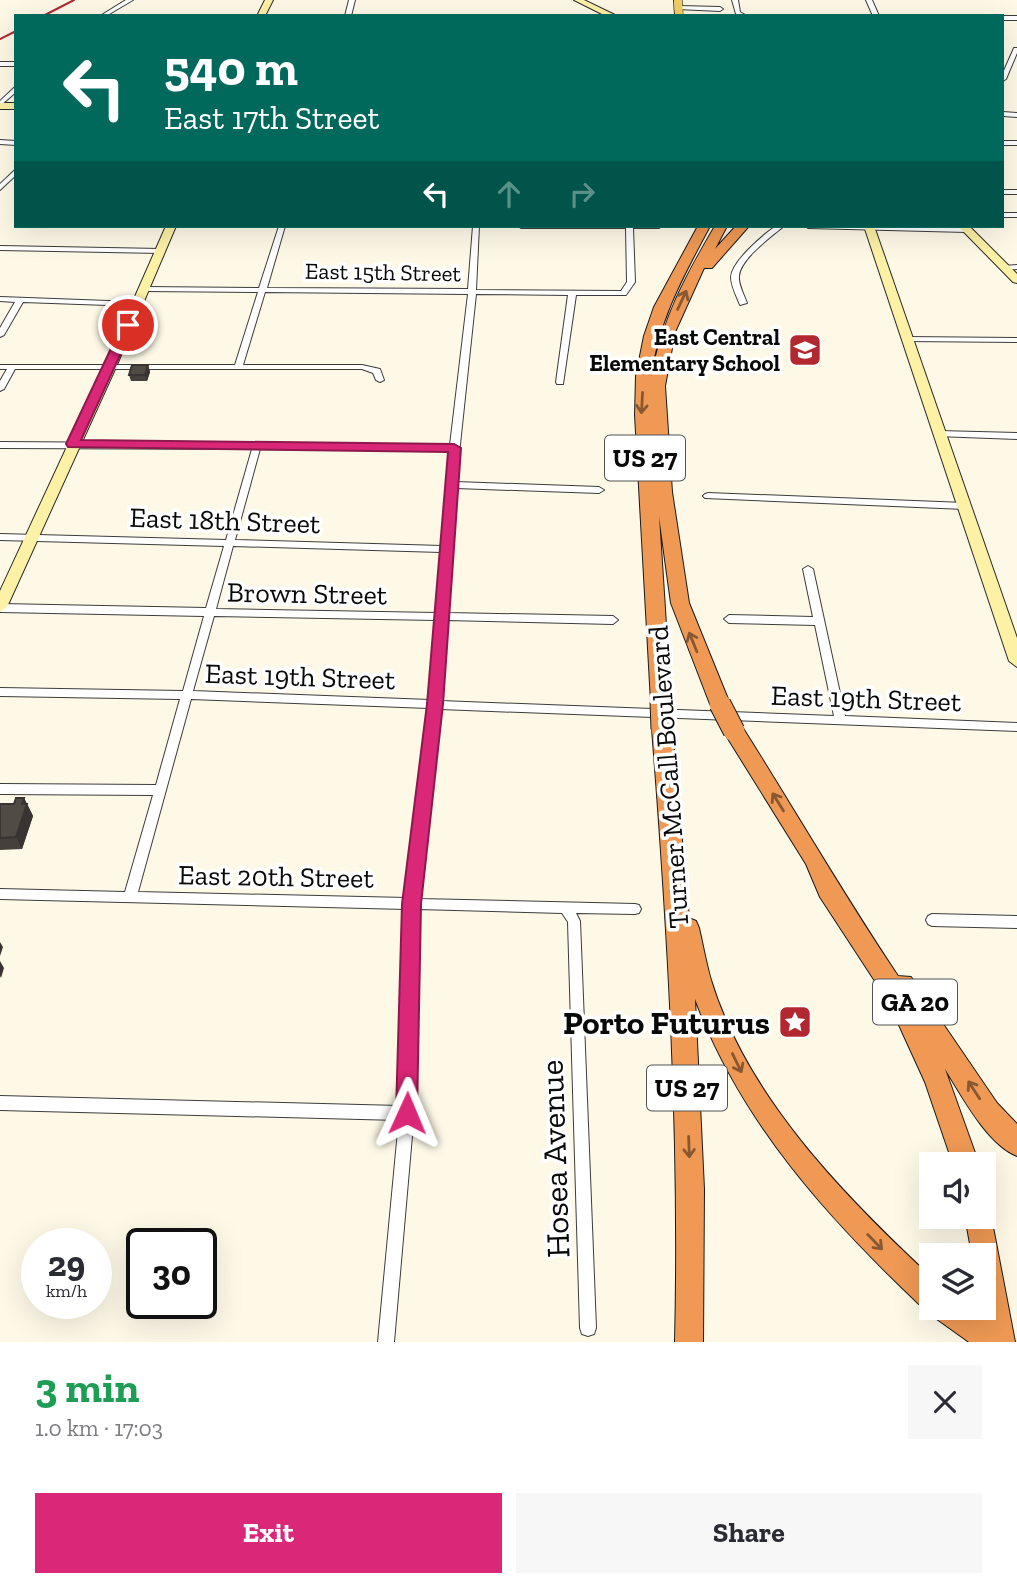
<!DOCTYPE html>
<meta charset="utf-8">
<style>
body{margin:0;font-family:"Zilla Slab",serif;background:#f7f7f7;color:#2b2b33;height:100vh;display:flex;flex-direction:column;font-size:26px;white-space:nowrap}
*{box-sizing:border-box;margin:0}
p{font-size:23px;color:#7c7c81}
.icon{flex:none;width:38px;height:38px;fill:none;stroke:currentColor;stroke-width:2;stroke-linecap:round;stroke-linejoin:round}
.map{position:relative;height:1342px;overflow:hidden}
.sheet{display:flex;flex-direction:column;background:#fff;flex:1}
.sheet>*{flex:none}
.banner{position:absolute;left:14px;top:14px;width:990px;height:214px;border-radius:0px;box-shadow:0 7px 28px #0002;background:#00695c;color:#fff;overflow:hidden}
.controls{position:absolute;left:919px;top:1152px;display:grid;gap:14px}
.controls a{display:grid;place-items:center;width:77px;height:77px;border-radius:0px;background:#fff;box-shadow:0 7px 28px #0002;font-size:35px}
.speed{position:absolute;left:21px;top:1228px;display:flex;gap:14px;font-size:35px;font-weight:700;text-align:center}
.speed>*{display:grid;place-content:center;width:91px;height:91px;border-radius:50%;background:#fff;box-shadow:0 7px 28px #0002;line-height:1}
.speed small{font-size:18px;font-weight:400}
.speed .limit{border:4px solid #111;border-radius:10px;background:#fff;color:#111}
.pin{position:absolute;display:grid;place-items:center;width:60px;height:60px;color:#fff;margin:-30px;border:4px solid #fff;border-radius:50%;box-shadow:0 2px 7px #0007}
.me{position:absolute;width:77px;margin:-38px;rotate:1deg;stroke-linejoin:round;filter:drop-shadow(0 0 5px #0008)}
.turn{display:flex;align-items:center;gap:24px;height:147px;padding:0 35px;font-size:32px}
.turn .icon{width:91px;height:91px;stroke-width:2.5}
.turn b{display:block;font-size:49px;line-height:60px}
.lanes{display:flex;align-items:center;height:66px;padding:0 35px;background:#0003;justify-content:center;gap:35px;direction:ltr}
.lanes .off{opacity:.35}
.round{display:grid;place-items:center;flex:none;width:74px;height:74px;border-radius:0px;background:#f7f7f7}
.headline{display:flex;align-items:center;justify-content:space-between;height:119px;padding:0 35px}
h1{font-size:42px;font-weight:800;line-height:52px;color:#1e9e55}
.primary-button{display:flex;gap:14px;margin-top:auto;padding:14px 35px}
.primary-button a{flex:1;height:80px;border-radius:0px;background:#db2777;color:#fff;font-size:28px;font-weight:800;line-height:80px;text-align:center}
.primary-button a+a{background:#f7f7f7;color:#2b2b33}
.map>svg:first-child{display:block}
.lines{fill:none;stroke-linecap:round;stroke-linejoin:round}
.street-casing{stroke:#3c3c3c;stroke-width:2}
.secondary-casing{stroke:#2b2b2b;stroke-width:2}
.primary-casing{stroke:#1a1a1a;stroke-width:1}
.highway-casing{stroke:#1a1a1a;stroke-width:2}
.street{fill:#fff;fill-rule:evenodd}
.secondary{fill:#fcf1a4;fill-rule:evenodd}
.primary{fill:#f3ce62;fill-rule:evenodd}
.highway{fill:#ef9954;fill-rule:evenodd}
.rail{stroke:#b32830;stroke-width:2}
.highway-bridge-casing{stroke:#1a1a1a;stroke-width:23;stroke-linecap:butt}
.highway-bridge{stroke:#ef9954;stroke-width:21}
.wall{fill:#46403c}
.shaded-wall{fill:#393431}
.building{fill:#514b46;stroke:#393431;stroke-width:2}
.oneway{stroke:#885832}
.route{fill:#db2777;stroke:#8e194d;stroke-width:2}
.labels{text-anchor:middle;stroke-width:7;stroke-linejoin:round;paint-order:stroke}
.far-street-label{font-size:23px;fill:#090909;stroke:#fff}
.far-poi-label{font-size:23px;font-weight:bold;fill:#090909;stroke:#fff;text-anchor:end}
.shield{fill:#fff;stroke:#535353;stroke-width:2}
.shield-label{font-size:26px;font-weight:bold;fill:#090909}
.street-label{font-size:28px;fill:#090909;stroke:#fff}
.near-poi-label{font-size:33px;font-weight:bold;fill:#090909;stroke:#fff;text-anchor:end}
.near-street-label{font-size:33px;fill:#090909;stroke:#fff}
</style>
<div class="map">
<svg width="1017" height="1342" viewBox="0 0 1017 1342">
<rect width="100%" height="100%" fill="#fef9e7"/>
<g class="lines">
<defs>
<g id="street">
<polygon points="126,0 133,0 106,16 100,16"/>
<polygon points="349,0 355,0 351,16 345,16"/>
<polygon points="732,0 738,0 740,12 747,16 736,14"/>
<polygon points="866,0 872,0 879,16 873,16"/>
<polygon points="679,6 720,7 723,9 720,11 677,9"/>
<rect x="1003" y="16" width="14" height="4"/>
<polygon points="1014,48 1017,48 1017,53 1006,79 1003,81 1003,73"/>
<rect x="0" y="62" width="16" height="4"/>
<polygon points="16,86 16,92 0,106 0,101"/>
<polygon points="1003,112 1017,113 1017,117 1003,116"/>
<polygon points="0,140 16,141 16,145 0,144"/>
<rect x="1003" y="141" width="14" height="4"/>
<polygon points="16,169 16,175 0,190 0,184"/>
<rect x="1003" y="190" width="14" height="4"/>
<rect x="1003" y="213" width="14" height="4"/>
<path d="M279 226H285L267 288 468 289 473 226H479L476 290 621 291 627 282 626 228H521L518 226H662L659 228H633L635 282 626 295H576L563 384H557L556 382 568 295 476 294 456 482 599 487 604 490 599 493 456 488 451 547 453 549 451 551 447 613 613 616 618 620 613 624 446 620 441 701 834 716 815 625 729 623 724 619 729 615 813 617 803 569 808 566 813 569 845 716 1017 723V731L440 709 419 899 635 904 639 905 641 909 639 913 635 914 576 913 580 921 596 1328 594 1334 588 1336 582 1334 580 1328 568 922 562 913 418 909 414 1113 394 1342H378L399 1120 0 1110V1096L400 1106 406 909 0 899V889L125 892 153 795 0 794V784L156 785 180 699 0 696V688L183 691 204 616 0 612V604L206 608 224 546 0 540V534L226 540 252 449 0 448V442L450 445 468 294 265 292 243 365H362L380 369 384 380 380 382 376 380 373 373 362 369H15L4 389 0 391V381L7 369H0V365H235L258 292 144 291 140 289 144 287 259 288ZM260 449 449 451 442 546 235 540ZM233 546 441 552 437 613 216 609ZM214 616 436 620 430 700 193 691ZM191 699 429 708 407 898 138 892Z"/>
<path d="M776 226H784C772 236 740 259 739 276 738 284 744 295 747 303L740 305C737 297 731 286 731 277 732 261 764 234 776 226Z"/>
<polygon points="805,226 967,228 971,230 967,232 808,228"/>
<polygon points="0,246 161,249 165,251 161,253 0,250"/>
<polygon points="1017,265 1017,269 1004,270 1000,268 1004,266"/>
<polygon points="0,297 136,302 140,304 136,306 23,302 4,335 0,337 0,328 15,302 0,301"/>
<polygon points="904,337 1017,338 1017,342 907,341 903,339"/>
<polygon points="939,431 1017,433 1017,439 936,436 935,434"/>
<polygon points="708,493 965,503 970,506 965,509 705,498 703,496 705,494"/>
<polygon points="932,914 1017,916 1017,928 932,926 928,924 926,920 928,916"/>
</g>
<g id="secondary">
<polygon points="265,0 273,0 265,16 257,16"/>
<polygon points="574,0 584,0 617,16 606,16"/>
<rect x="0" y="103" width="16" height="6"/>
<polygon points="166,226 176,226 116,367 7,607 0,612 0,591 104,367"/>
<polygon points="864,226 874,226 1017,638 1017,667 1009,661"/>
<polygon points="958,226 969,226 1017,274 1017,283 1013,282"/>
</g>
<polygon id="primary" points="674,0 682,0 683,16 675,16"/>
<g id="highway">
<path d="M698 226H710C684 275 658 320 651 377 664 316 684 279 715 226H727L715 249 736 226H749L712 268H704L675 332 665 386 672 492 689 603 730 704 727 709H713L710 704 671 603 659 516 671 702 668 707H654L651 702 635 415 636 376 644 336 654 307Z"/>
<path d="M662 721 669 723 672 729 689 918 696 921 699 928C703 945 706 963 711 980 747 1097 843 1195 931 1277V1307H969L982 1316 984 1255H972L965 1216H984V1204L989 1206 1015 1342H969L934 1317 931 1310 921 1306C827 1217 741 1122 695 999L704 1189 703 1342H675C680 1137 668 933 652 729L655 723Z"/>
<path d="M734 723 741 725C794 809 843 894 898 976L911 977 997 1103 1017 1124V1156C987 1144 962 1096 945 1069L979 1164H953L925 1082 888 1001 820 897 806 864 727 737 724 731 727 725Z"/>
</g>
</defs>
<use href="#street" class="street-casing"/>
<use href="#secondary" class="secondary-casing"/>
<use href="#primary" class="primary-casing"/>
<use href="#highway" class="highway-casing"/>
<use href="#street" class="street"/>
<use href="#secondary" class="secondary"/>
<use href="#primary" class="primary"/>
<use href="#highway" class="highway"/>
<g class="rail">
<polyline points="43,16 74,0"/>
<polyline points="0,39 16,31"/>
</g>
<defs>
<g id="highway-bridge">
<polyline points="661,702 662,729"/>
<polyline points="720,704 734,731"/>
</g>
</defs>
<use href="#highway-bridge" class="highway-bridge-casing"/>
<use href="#highway-bridge" class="highway-bridge"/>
</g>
<g class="wall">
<polygon points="148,365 150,372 147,381 131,381 129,375"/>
<polygon points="24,798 33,816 22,849 0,850 0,804 14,804"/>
</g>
<g class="shaded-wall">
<polygon points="148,365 150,372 147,381 145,375"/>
<polygon points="24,798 33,816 22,849 16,837"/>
<polygon points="0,942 3,947 0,956"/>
<polygon points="0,961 4,968 1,978 0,976"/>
</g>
<g class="building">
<polygon points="132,365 148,365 145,375 129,375"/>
<polygon points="16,798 24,798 22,804 27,804 16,837 0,838 0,804 14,804"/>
</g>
<defs><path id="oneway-shaft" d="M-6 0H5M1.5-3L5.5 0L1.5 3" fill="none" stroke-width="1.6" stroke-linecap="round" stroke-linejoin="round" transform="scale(1.75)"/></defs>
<g class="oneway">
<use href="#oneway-shaft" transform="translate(682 300) rotate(-65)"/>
<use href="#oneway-shaft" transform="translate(642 403) rotate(93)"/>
<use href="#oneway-shaft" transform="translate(693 642) rotate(-112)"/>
<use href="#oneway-shaft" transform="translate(778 802) rotate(-122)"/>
<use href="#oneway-shaft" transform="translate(737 1063) rotate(64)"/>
<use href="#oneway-shaft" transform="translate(974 1090) rotate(-123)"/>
<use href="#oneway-shaft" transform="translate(689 1147) rotate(88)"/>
<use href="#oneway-shaft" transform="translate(875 1242) rotate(46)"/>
</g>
<polygon class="route" points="128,322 134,325 81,440 454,444 461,448 443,704 421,904 417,1113 414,1120 407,1123 399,1120 396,1113 402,904 427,704 448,452 68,447 66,444 122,325"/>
<defs>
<symbol id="school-square" viewBox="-11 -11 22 22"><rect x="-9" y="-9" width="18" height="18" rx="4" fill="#b32830" stroke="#fff"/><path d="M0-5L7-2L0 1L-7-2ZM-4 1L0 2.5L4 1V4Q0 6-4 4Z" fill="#fff"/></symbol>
<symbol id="sight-square" viewBox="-11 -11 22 22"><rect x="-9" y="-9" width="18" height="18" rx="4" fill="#b32830" stroke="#fff"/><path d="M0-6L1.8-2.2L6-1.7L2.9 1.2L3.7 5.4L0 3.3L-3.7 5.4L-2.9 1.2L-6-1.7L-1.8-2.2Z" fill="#fff"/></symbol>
</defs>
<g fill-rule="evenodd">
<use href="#school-square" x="786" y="331" width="38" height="38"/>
<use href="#sight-square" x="776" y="1003" width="38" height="38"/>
</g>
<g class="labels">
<g class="far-street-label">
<text transform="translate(383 272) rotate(1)" y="8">East 15th Street</text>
</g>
<g class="far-poi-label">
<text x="780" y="345">East Central<tspan x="780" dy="26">Elementary School</tspan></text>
</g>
<g class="shield">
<rect x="605" y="435.5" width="80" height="45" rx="5"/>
<rect x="873" y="979.5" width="84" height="45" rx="5"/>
<rect x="647" y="1065.5" width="80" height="45" rx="5"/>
</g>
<g class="shield-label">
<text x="645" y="467">US 27</text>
<text x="915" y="1011">GA 20</text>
<text x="687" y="1097">US 27</text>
</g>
<g class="street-label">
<text transform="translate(225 520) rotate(2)" y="10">East 18th Street</text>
<text transform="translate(307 593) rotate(1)" y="10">Brown Street</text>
<text transform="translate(300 676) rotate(2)" y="10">East 19th Street</text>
<text transform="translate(866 698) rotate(2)" y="10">East 19th Street</text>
<text transform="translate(668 777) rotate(-94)" y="10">Turner McCall Boulevard</text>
<text transform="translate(276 876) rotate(1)" y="10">East 20th Street</text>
</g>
<g class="near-poi-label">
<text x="770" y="1034">Porto Futurus</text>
</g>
<g class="near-street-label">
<text transform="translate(554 1159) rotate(-92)" y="12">Hosea Avenue</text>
</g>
</g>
</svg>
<div class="controls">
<a><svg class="icon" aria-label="sound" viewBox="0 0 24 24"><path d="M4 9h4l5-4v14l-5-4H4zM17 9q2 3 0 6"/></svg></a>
<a><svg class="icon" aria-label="layers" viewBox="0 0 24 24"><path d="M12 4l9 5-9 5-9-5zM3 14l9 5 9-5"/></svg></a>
</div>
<div class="speed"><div>29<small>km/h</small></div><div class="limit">30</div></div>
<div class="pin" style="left:128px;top:325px;background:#d93025"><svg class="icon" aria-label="arrive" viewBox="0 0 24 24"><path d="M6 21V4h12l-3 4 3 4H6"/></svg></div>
<svg class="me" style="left:407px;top:1113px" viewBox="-20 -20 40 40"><path d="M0-17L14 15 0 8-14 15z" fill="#db2777" stroke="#fff" stroke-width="4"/></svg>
<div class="banner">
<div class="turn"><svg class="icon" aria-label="left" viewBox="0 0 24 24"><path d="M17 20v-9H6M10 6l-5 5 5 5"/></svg><div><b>540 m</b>East 17th Street</div></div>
<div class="lanes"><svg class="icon" aria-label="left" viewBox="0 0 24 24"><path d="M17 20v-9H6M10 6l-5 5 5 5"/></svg><svg class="icon off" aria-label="ahead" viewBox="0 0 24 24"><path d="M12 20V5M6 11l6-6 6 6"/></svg><svg class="icon off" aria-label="right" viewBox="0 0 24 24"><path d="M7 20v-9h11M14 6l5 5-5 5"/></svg></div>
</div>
</div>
<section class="sheet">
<div class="headline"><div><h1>3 min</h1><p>1.0 km · 17:03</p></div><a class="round"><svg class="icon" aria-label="close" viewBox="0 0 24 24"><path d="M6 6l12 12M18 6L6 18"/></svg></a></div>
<div class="primary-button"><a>Exit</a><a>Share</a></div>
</section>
